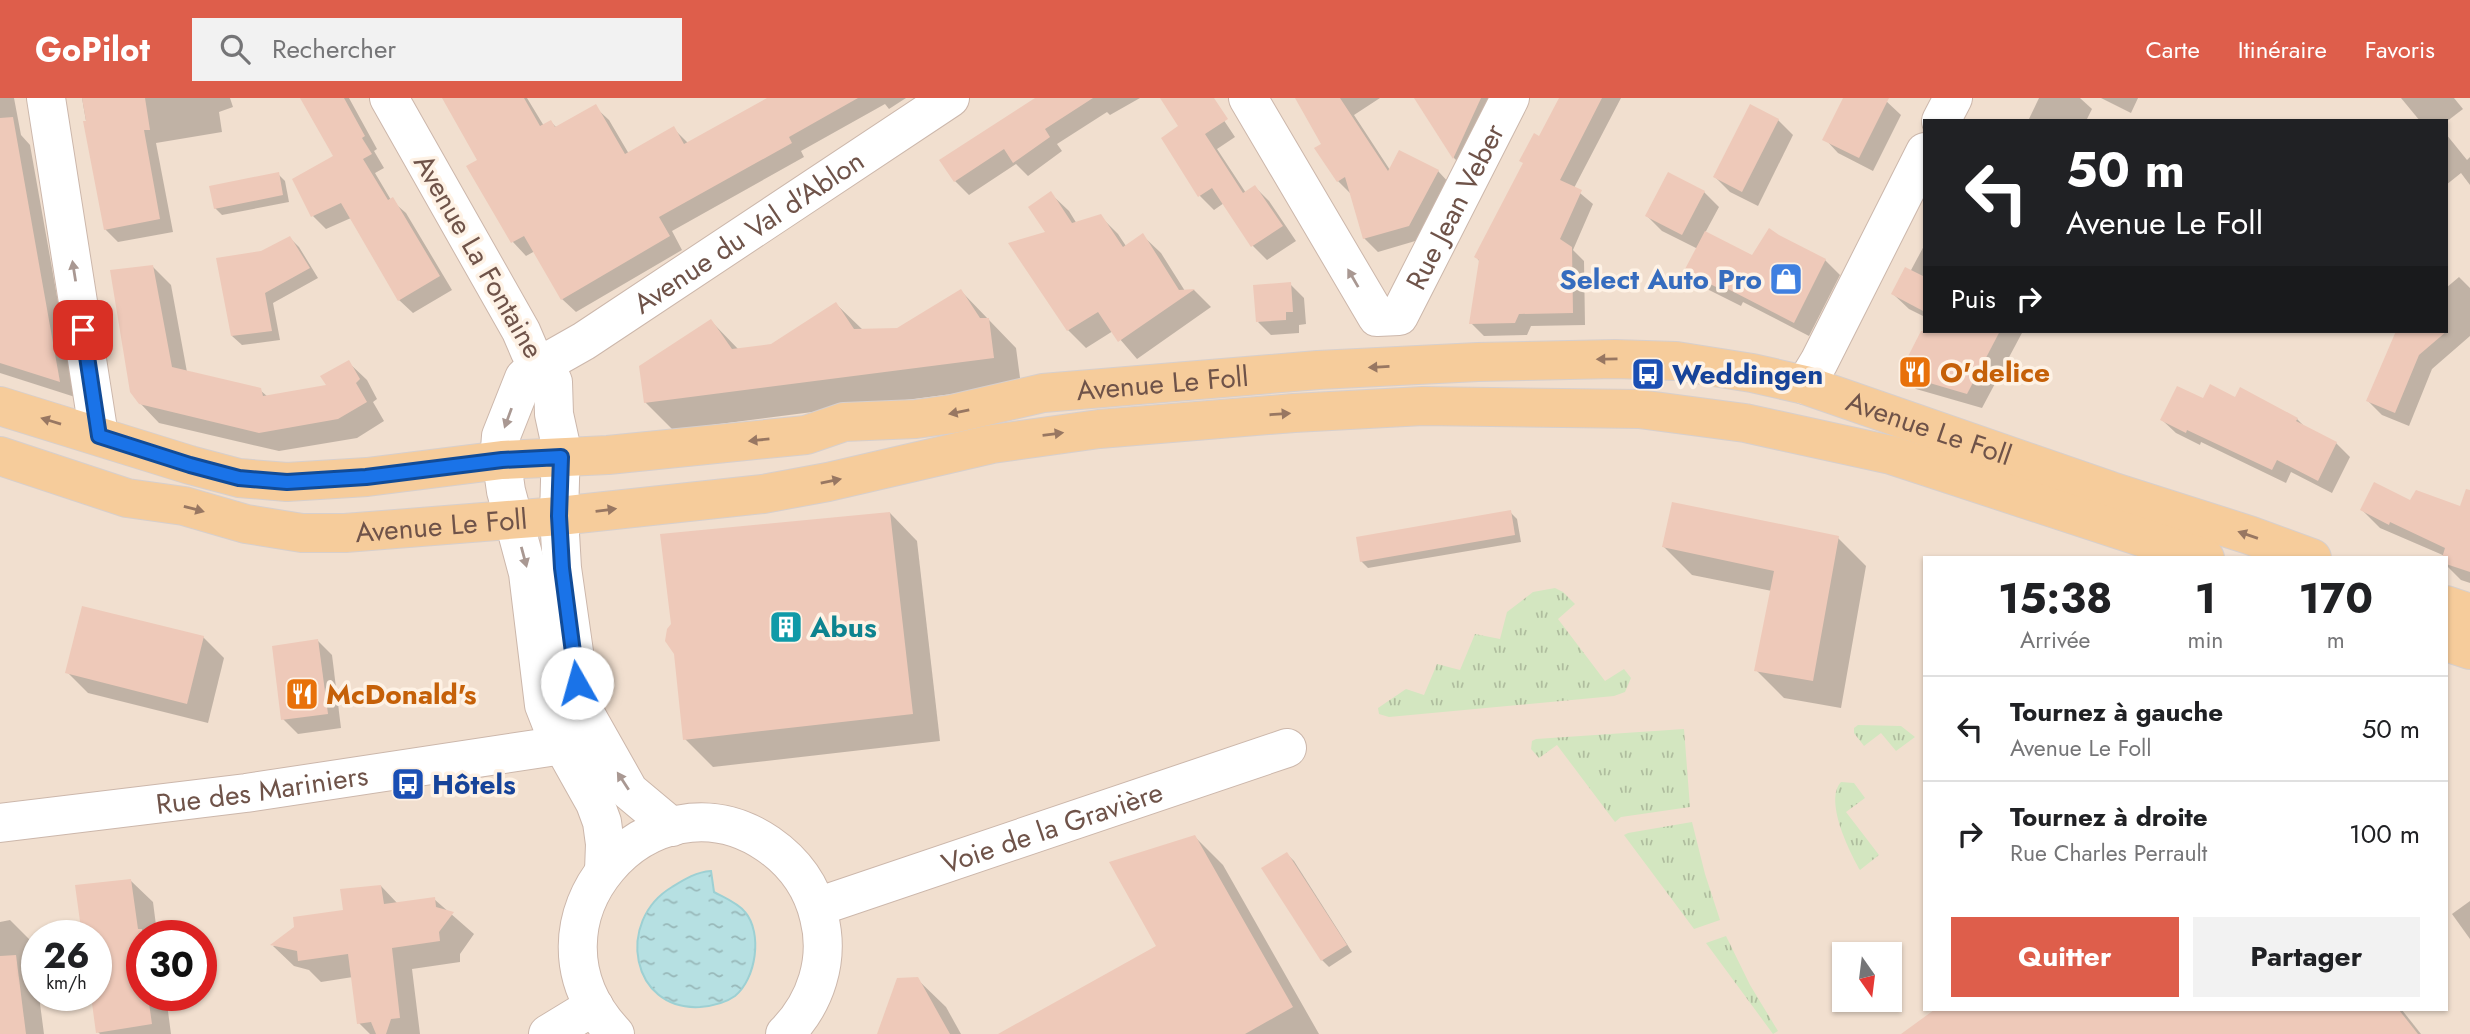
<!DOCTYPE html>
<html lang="fr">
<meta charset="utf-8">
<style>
body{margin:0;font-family:Jost,sans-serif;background:#f2f2f2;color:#202124;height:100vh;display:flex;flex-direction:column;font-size:26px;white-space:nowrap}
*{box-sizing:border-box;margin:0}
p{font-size:23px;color:#757577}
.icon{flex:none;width:38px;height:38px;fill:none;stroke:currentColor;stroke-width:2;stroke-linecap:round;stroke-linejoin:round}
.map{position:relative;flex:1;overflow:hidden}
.side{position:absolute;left:1923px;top:458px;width:525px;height:455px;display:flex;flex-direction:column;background:#fff;border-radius:0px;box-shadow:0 2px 5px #0004}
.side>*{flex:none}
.guide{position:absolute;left:1923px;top:21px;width:525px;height:214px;border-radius:0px;box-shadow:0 2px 5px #0004;background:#202124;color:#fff;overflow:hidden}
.needle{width:46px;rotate:166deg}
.controls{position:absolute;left:1832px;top:844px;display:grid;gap:14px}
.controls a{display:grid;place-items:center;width:70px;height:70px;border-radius:0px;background:#fff;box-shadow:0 2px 5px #0004;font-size:35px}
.speed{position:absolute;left:21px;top:822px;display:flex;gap:14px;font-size:35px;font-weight:700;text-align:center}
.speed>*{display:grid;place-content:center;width:91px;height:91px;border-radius:50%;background:#fff;box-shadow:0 2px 5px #0004;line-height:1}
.speed small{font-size:18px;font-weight:400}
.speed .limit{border:10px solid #d22;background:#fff;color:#111}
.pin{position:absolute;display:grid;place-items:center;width:60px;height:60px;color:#fff;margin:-30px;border-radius:14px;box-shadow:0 4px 10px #0006}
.me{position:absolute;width:77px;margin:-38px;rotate:353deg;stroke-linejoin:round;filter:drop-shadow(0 0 5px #0008)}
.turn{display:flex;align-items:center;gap:24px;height:147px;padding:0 28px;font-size:32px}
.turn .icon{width:91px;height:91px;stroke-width:2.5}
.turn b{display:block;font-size:49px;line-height:60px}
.then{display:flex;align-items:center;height:66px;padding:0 28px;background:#0003;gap:14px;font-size:26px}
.eta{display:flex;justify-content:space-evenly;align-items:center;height:119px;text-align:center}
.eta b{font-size:42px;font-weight:700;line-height:49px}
.primary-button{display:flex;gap:14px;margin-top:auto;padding:14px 28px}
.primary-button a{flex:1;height:80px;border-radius:0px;background:#de5e4b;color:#fff;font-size:28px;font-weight:700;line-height:80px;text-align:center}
.primary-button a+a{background:#f2f2f2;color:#202124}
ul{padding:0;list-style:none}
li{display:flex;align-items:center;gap:21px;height:105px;padding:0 28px;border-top:2px solid #e0e0e0}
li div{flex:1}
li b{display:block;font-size:26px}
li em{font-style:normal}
header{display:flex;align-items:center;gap:42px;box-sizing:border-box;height:98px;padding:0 35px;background:#de5e4b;color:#fff}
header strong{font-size:33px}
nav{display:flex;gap:38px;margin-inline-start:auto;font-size:24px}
.search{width:490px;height:63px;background:#f2f2f2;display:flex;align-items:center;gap:18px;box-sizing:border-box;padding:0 24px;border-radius:0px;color:#757577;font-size:26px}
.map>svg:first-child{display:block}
.residential{fill:#f1dfcf;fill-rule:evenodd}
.grass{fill:url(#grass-tufts)}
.water{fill:url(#water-ripples);stroke:#9dd0d3;stroke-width:2}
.shadow{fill:#0003}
.building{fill:#eec9b9}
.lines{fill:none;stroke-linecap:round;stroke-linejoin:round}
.minor-casing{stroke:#ccb7ab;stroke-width:40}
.major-casing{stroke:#d7cfcc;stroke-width:40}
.minor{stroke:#fff;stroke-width:38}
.major{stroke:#f6cc9b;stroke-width:38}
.oneway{fill:#a99892}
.oneway2{fill:#987762}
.route-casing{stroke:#114b97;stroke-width:18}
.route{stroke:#1a73e8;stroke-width:12}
.labels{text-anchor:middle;stroke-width:7;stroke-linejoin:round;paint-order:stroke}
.street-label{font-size:28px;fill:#6f5349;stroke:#fef2e5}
.shop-label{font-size:28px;font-weight:bold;fill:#366cbe;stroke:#fef2e5;text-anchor:end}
.food-label{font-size:28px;font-weight:bold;fill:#c56008;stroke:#fef2e5;text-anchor:start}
.transit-label{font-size:28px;font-weight:bold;fill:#164399;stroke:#fef2e5;text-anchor:start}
.culture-label{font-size:28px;font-weight:bold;fill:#0d838f;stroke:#fef2e5;text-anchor:start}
</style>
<header>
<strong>GoPilot</strong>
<div class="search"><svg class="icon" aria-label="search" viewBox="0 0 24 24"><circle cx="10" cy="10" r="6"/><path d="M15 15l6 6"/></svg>Rechercher</div>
<nav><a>Carte</a><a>Itinéraire</a><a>Favoris</a></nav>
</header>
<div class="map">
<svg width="2470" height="936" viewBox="0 0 2470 936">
<defs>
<pattern id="grass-tufts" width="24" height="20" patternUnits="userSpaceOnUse" patternTransform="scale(1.75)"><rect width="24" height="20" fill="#d3e6c0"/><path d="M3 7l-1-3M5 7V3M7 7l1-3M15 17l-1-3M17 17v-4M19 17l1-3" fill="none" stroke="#afbd9e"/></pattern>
<pattern id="water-ripples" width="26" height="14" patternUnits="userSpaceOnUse" patternTransform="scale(1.75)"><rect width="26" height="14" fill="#b6e0e2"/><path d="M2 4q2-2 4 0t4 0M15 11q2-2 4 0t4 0" fill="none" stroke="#98b8b9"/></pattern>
</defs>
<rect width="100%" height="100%" fill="#faeee0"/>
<path class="residential" d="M0 0H2470V936H0ZM1925 23H2446V233H1925ZM1925 460H2446V912H1925ZM37 838H96V898H37ZM142 838H201V898H142ZM1844 856H1890V901H1844Z"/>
<g class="grass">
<polygon points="1555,490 1563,494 1575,506 1558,521 1605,583 1624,571 1631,580 1625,594 1614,598 1389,619 1379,616 1378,610 1406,591 1424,597 1437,566 1460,572 1475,536 1500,541 1507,514 1533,494"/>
<polygon points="1858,627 1901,628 1915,639 1896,653 1881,635 1864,648 1854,635 1854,630"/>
<polygon points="1684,631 1690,709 1621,719 1615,724 1557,647 1539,660 1531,651 1532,643 1536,641"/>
<path d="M1841 684 1854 685 1865 700 1846 714 1879 757 1860 772C1849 753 1824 702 1841 684Z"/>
<polygon points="1692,724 1705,776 1720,822 1694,831 1624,737 1628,735"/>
<polygon points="1726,838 1750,887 1778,933 1773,936 1706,845"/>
</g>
<path class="water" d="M711 773 714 794C725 800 738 805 745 814 763 835 756 881 735 898 724 906 712 908 700 909 631 913 615 823 672 789 685 781 696 774 711 773Z"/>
<g class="shadow">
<polygon points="0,0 14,0 21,37 30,47 75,299 0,275"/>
<polygon points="82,0 230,0 233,9 219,14 222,34 156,45 173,134 118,144 105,131"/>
<polygon points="309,0 349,0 377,51 374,53 384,70 375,75 391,102 406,115 452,192 413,215 399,202 351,120 326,131 313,118 335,58"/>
<polygon points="451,0 527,0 544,28 551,24 557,30 595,9 609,22 629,56 674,31 688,45 784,0 906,0 889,11 885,6 801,53 804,59 672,133 682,152 576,214 562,201 535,153 526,158 513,144"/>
<polygon points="1039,0 1140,0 1110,17 1107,14 1057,46 1062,53 1028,78 1016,66 969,97 955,83"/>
<polygon points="1162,0 1209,0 1235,39 1217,51 1246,95 1255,89 1269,103 1296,143 1267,162 1253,148 1224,105 1214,112 1200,98 1181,29"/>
<polygon points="1297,0 1380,0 1354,17 1390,72 1438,73 1451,87 1422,141 1378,154 1364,140 1352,97 1338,83 1317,50 1324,46"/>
<polygon points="1440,0 1503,0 1468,74 1454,60 1430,21"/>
<polygon points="1561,0 1621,0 1574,90 1593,106 1573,152 1584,163 1585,227 1531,228 1527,237 1484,238 1471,225 1480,164 1476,159"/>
<polygon points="1845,0 1886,0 1885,2 1901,17 1873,73 1838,55 1825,41"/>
<polygon points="2039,0 2080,0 2092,11 2086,23 2028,23"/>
<polygon points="2101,0 2138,0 2131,15"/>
<polygon points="2401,0 2454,0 2463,11 2446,24 2420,23"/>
<polygon points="1778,22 1793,37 1758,108 1730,94 1715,79"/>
<polygon points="2446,36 2467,62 2470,59 2470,87 2461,75 2446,87"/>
<polygon points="278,76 285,83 289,104 222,117 215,110"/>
<polygon points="1704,94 1719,109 1705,135 1752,160 1825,162 1840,177 1809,238 1743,204 1741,208 1701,188 1686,173 1698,151 1662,133 1647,118"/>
<polygon points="1051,96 1069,113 1077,126 1100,118 1118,136 1126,148 1143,138 1161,155 1185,193 1194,192 1211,209 1137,261 1113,233 1086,250 1068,232 1048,135"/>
<polygon points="290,140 299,149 318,180 273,205 280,242 242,247 232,238 262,154"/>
<polygon points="1925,146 1925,219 1909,211 1893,196 1910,174"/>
<polygon points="152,168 171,187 187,274 260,292 268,299 328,288 348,264 367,282 377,301 373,304 384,323 357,340 279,353 159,325 140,305"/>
<polygon points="2459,179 2470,190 2470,238 2432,271 2409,328 2382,317 2368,303 2398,233 2446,233 2446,190"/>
<polygon points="1290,186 1304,200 1306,226 1299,227 1299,235 1271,237 1258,224"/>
<polygon points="961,193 1016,250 1021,287 673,332 645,304 711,223 739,252 771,248 836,206 863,232 897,232"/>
<polygon points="1925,229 1925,233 2023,233 1982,310 1916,291 1901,276"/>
<polygon points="2204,303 2297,321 2305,329 2336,345 2350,359 2332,395 2291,374 2286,385 2201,344 2200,347 2176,335 2162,322"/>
<polygon points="2411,405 2470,413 2470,485 2461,482 2446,467 2445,458 2380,430 2362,412"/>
<polygon points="1510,414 1517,421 1521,444 1368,470 1361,463"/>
<polygon points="890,415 917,443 940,643 713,669 685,641"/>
<polygon points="1838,440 1866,468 1841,610 1784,600 1756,572 1772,493 1692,477 1664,449"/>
<polygon points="203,539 224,560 208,625 88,595 67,574"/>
<polygon points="318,543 332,557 341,630 298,636 283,621"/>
<polygon points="1195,739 1223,767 1319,936 1002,936 1159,849"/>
<polygon points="1287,756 1294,763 1352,854 1329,869 1322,862"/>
<polygon points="131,783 153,804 157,835 160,838 142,838 142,898 166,898 171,936 100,936 98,934 93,898 96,898 96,838 84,838 77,789"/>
<polygon points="381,788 398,806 434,801 474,836 460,856 460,864 412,871 420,936 370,936 359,925 353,879 321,884 309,872 294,868 273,848 345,813"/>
<polygon points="2470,803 2470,841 2452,816"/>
<polygon points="10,822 32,844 37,898 39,898 44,936 0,936 0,824"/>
<polygon points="917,881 946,909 961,936 879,936"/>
<polygon points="1936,912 2402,912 2421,936 1904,936"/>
</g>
<g class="building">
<polygon points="82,0 145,0 150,32 144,32 160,121 104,132 83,23 86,23"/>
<polygon points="300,0 344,0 365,38 362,40 372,56 363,61 388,102 393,99 440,178 398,203 341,105 311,119 292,81 333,58"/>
<polygon points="442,0 524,0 540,28 551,22 555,29 596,6 625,56 674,28 684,46 767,0 858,0 789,39 792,45 659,119 670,138 561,202 524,138 511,145 466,68 477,62"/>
<polygon points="1035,0 1093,0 1045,31 1050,39 1013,65 1004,51 954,84 939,62"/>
<polygon points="1160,0 1214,0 1228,21 1205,36 1243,95 1255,87 1283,128 1251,149 1212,90 1198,99 1161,40 1178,28"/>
<polygon points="1295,0 1340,0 1388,73 1399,52 1439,72 1409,128 1363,141 1345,79 1337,84 1314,50 1321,46"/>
<polygon points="1414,0 1481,0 1453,61"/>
<polygon points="1559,0 1602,0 1560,82 1582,92 1560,141 1572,149 1573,215 1519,216 1515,225 1469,226 1479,162 1474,159 1523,65 1519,63 1534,35 1539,38"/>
<polygon points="1843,0 1889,0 1859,60 1822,42"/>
<polygon points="1750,6 1779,21 1742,94 1713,79"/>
<polygon points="13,19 39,166 60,284 0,265 0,20"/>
<polygon points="279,74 283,97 214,111 209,88"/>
<polygon points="1668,74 1705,93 1682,137 1645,118"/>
<polygon points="1051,93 1072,125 1101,116 1123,149 1143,135 1179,192 1195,191 1118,244 1098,214 1067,233 1008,145 1045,134 1028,109"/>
<polygon points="1769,130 1779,137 1826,161 1794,225 1728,191 1726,194 1684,173 1705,133 1752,157"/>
<polygon points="290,138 310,170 265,195 272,233 231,238 216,160 261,153"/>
<polygon points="153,167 172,269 261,290 263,298 326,287 320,278 349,262 360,281 356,285 367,304 338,321 259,335 139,306 130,294 110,172"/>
<polygon points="1905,169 1925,179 1925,214 1891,196"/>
<polygon points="1291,184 1293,214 1286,214 1286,222 1256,224 1253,187"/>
<polygon points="961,191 980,220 989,220 994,260 644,305 639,268 711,221 732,251 771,246 836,204 854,231 897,230"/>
<polygon points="1921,233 2000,233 1967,296 1899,276"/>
<polygon points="2396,233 2447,233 2419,257 2395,315 2366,303"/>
<polygon points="2210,286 2235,299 2240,289 2298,320 2296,323 2337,344 2318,383 2277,362 2272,372 2187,332 2186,335 2160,322 2177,288 2203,300"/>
<polygon points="2374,384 2410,402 2416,392 2460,408 2466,391 2470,392 2470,474 2446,466 2446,460 2442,460 2445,450 2390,424 2389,427 2360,412"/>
<polygon points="1672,404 1839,438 1813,583 1754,573 1774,473 1662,449"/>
<polygon points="1511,412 1515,437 1360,464 1356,439"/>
<polygon points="890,414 913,616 683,642 674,556 665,543 667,531 671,526 660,436"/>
<polygon points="82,508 204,538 187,606 65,575"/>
<polygon points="318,541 328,616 281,622 272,548"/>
<polygon points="1195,737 1293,909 1245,936 998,936 1156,848 1109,764"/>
<polygon points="1287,754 1347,847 1321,863 1261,770"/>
<polygon points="131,781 138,831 142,831 142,898 148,898 152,926 96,935 91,898 96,898 96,838 82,838 75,787"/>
<polygon points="381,787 384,806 435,799 436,809 454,814 439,834 440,843 392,850 400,920 391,921 386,936 376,936 371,924 357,926 348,856 298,863 297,853 270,847 294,829 293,819 343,812 340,791"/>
<polygon points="16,857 26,936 0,936 0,858"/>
<polygon points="918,879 950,936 877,936 897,880"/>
<polygon points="1934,912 2399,912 2418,936 1901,936"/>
</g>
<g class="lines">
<defs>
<g id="minor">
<polyline points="46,0 99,338"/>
<polyline points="389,0 521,233 530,254 545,266 553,284 554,316 561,348 559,418 562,470 581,603 585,615 629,693 672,729"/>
<path id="s1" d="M1248 0 1377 219 1399 218 1510 0"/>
<polyline points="1941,23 1953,0"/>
<polyline points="1805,287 1819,264 1925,54"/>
<path id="s2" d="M0 725 246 695 563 647"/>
<path id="s3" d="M604 773 605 746 602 724 595 705 553 630 544 607 528 475 506 393 500 351 501 338 524 280 531 273 584 243 950 0"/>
<path id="s4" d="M817 809 1287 650"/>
<polyline points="548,936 594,908"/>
<path d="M615 936C509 825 651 666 768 746 794 764 812 789 819 819 830 861 816 905 785 936"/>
</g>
<g id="major">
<path id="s5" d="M0 308 190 367 239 380 287 384 367 379 502 362 608 357 806 337 844 324 916 321 952 316 1043 295 1318 272 1478 264 1615 261 1676 263 1752 275 1805 287 2111 393 2249 437 2312 460"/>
<path id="s6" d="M0 358 127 400 184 408 246 426 302 435H345L559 418 763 396 828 384 992 346 1099 331 1294 315 1423 308 1639 311 1745 325 1891 357 2205 460"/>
<polyline points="2446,507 2470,515"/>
<polyline points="2446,544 2470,552"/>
</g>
</defs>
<use href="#minor" class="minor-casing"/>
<use href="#major" class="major-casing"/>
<use href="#minor" class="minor"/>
<use href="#major" class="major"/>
</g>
<defs><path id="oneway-solid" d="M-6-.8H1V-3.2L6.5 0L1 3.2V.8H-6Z" transform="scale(1.75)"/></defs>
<g class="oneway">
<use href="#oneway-solid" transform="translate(74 173) rotate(-99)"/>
<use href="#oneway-solid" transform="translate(1353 180) rotate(-120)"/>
<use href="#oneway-solid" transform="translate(508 320) rotate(110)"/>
<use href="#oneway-solid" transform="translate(524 459) rotate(75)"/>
<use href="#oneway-solid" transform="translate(623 683) rotate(-123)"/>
</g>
<g class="oneway2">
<use href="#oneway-solid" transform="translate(1607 261) rotate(179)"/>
<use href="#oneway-solid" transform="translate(1379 269) rotate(177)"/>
<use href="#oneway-solid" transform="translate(959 314) rotate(168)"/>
<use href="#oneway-solid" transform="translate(1280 316) rotate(-4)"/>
<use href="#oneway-solid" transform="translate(51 323) rotate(-163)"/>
<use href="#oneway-solid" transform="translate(1053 336) rotate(-7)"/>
<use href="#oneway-solid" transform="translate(759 342) rotate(174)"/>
<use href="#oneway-solid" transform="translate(831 383) rotate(-12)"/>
<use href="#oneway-solid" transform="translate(194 411) rotate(15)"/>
<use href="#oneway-solid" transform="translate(606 412) rotate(-7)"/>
<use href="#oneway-solid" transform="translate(2248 437) rotate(-161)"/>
</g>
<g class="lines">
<defs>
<polyline id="route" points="83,232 99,338 190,367 239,380 287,384 366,379 502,362 561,359 559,418 562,470 577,585"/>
</defs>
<use href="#route" class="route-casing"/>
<use href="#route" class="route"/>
</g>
<defs>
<symbol id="shop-square" viewBox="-11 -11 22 22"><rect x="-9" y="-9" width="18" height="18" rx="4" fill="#3f7fe0" stroke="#fef2e5"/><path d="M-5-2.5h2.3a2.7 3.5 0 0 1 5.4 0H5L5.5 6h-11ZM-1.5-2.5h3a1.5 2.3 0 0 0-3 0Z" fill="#fff"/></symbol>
<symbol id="restaurant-square" viewBox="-11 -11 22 22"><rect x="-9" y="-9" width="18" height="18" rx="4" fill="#e8710a" stroke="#fef2e5"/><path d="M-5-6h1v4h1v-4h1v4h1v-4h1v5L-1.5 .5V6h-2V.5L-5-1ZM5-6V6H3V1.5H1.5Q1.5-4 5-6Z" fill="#fff"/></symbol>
<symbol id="bus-square" viewBox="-11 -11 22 22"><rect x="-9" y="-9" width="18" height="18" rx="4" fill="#1a4fb4" stroke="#fef2e5"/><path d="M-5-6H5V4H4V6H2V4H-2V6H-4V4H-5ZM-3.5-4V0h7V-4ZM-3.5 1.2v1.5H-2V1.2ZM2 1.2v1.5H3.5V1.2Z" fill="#fff"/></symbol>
<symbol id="building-square" viewBox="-11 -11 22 22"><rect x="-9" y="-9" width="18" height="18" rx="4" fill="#0f9aa8" stroke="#fef2e5"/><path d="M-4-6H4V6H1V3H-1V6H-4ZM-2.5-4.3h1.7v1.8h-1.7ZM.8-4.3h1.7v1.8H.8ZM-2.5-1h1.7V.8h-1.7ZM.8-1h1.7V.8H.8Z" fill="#fff"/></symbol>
</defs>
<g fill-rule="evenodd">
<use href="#shop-square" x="1767" y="162" width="38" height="38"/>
<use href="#restaurant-square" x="1896" y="255" width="38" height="38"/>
<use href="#bus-square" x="1629" y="257" width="38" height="38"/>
<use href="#building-square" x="767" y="510" width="38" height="38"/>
<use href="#restaurant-square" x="283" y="577" width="38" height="38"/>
<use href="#bus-square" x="389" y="667" width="38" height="38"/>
</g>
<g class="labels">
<g class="street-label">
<text dy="10" stroke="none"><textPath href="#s1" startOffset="399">Rue Jean Veber</textPath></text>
<text dy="10" stroke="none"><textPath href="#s3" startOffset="784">Avenue du Val d'Ablon</textPath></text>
<text transform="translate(479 158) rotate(60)" y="10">Avenue La Fontaine</text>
<text dy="10" stroke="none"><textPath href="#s5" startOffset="1181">Avenue Le Foll</textPath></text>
<text dy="10" stroke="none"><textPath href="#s5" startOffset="1958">Avenue Le Foll</textPath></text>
<text dy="10" stroke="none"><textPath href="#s6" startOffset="452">Avenue Le Foll</textPath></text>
<text dy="10" stroke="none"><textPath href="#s2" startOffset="264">Rue des Mariniers</textPath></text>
<text dy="10" stroke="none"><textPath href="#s4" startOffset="248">Voie de la Gravière</textPath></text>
</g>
<g class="shop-label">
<text x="1762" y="191">Select Auto Pro</text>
</g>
<g class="food-label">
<text x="1940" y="284">O'delice</text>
<text x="326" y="606">McDonald's</text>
</g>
<g class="transit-label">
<text x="1672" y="286">Weddingen</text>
<text x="432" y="696">Hôtels</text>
</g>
<g class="culture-label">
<text x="810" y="539">Abus</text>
</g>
</g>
</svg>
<div class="controls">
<a><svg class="needle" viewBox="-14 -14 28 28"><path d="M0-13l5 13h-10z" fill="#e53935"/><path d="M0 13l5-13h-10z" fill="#757577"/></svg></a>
</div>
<div class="speed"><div>26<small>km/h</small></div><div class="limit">30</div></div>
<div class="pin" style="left:83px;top:232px;background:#d93025"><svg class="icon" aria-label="arrive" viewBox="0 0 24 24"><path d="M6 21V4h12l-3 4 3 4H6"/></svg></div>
<svg class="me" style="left:577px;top:585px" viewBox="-20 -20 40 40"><circle r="19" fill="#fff"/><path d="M0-13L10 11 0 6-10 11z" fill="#1a73e8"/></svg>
<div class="guide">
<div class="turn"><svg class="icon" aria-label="left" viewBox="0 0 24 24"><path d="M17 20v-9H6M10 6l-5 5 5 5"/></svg><div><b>50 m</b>Avenue Le Foll</div></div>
<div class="then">Puis<svg class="icon" aria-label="right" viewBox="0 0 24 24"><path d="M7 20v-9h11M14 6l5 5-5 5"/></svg></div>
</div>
<section class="side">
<div class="eta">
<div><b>15:38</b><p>Arrivée</p></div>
<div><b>1</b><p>min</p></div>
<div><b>170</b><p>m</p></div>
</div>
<ul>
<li><svg class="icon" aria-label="left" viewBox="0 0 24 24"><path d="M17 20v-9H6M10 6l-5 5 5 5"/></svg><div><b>Tournez à gauche</b><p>Avenue Le Foll</p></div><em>50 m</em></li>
<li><svg class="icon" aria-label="right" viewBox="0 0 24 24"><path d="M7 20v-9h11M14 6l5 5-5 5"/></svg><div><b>Tournez à droite</b><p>Rue Charles Perrault</p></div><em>100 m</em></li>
</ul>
<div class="primary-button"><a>Quitter</a><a>Partager</a></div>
</section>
</div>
